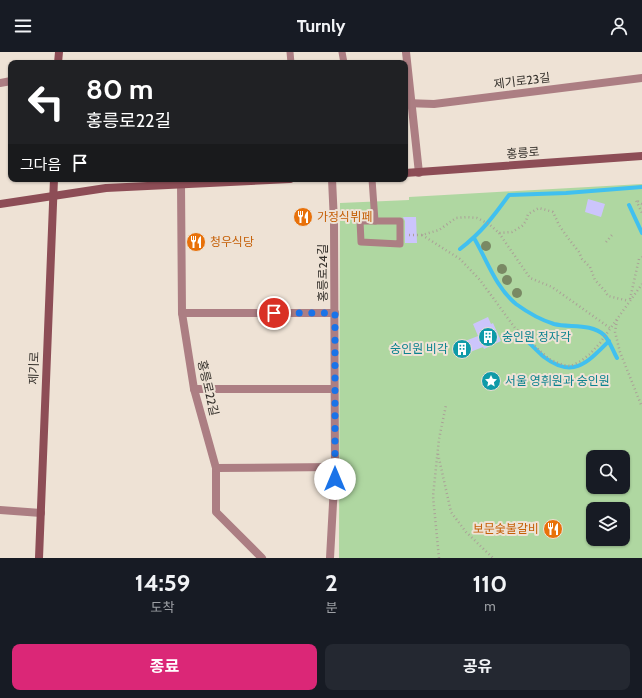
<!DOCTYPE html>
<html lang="ko">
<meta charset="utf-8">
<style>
body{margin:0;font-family:Cabin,"Noto Sans KR",sans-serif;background:#242831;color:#f1f3f6;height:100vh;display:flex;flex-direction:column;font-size:15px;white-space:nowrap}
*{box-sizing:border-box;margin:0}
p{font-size:13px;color:#9ea1a6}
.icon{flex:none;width:22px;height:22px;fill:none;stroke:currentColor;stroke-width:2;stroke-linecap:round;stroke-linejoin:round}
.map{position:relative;height:506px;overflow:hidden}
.panel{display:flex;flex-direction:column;background:#171b24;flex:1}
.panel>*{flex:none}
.hud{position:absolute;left:8px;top:8px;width:400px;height:122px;border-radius:8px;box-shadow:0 1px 3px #0004;background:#202124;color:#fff;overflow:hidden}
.controls{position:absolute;left:586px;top:398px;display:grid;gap:8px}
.controls a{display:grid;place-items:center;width:44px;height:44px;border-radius:8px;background:#171b24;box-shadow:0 1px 3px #0004;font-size:20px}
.pin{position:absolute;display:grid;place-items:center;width:34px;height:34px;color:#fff;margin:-17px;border:2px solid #fff;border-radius:50%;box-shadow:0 1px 4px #0007}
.me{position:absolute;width:44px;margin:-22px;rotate:0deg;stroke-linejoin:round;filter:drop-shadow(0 0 3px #0008)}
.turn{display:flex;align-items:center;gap:14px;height:84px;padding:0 12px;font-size:18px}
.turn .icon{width:52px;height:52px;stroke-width:2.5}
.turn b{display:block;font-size:28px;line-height:34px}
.then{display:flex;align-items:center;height:38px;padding:0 12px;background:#0003;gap:8px;font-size:15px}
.eta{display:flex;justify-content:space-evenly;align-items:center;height:68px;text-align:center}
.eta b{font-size:24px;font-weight:700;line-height:28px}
.button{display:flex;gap:8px;margin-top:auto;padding:8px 12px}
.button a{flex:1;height:46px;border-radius:8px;background:#db2777;color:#fff;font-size:16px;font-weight:700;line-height:46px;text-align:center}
.button a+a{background:#242831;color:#f1f3f6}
header{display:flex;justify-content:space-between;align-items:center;height:52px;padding:0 12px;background:#171b24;font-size:18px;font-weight:700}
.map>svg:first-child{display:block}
.green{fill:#afd7a1;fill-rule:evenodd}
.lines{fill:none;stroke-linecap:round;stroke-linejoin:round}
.stream{stroke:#41c0ef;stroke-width:4}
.building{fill:#ccc5fc}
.path{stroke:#aaa197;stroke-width:2.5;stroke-dasharray:1 3;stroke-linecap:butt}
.lane{stroke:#ac7e83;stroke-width:7}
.street{stroke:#ac7e83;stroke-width:8}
.secondary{stroke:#8d4d56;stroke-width:8}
.tree{fill:#798964}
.route{stroke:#1a73e8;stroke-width:7;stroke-dasharray:0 12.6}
.labels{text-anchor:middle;stroke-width:4;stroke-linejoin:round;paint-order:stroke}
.street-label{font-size:12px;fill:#34302b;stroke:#eee2d5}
.food-label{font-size:12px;fill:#c56008;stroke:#eee2d5;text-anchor:start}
.culture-label{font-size:12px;fill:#0d838f;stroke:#eee2d5;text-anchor:start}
</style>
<header><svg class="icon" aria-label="menu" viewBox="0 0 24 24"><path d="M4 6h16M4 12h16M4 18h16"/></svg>Turnly<svg class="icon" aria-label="person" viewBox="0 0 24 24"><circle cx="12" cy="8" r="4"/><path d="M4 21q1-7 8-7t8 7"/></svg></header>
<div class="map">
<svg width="642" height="506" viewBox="0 0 642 506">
<rect width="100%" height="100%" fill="#eee2d5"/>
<path class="green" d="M642 132V506H339L340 151 409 148V145ZM593 405H623V435H593ZM593 457H623V487H593Z"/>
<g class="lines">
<g class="stream">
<polyline points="629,153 642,181"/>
<path d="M474 186C487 208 496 236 516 252 527 260 541 268 554 272 569 276 591 271 604 283 610 289 613 299 617 306"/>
<path d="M460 197C482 180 493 165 509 143L566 141 642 135"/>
<path d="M521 284C529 290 536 298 544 305 573 327 587 311 609 289"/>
</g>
</g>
<g class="building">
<polygon points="588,147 605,152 601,165 585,160"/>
<polygon points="403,165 416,165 417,191 405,191 405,169"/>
<polygon points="488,265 491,272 493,271 501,289 484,297 483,295 460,304 455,293 478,284 473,272"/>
</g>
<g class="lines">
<g class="path">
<polyline points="642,152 636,148 642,161"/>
<polyline points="499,181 530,226 552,235 610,276"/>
<polyline points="409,183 422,183 439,178 456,166 467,165 477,166 489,172 499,181 512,180 522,174 526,169 528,162 539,156 553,160 559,173 568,186 579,200 582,207 590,215 595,228 605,239 608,244 629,249"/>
<polyline points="422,183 460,207 480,228 515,276 549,307 563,313 571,314 581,309 590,302 600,291 642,232"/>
<polyline points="606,190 612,183"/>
<polyline points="630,247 639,207 642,205"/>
<polyline points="617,268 615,280 620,300 642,355"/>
<polyline points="438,402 451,460 466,480 493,506"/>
<polyline points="439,506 433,444 439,387 446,353"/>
</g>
<g class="lane">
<polyline points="290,0 291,11"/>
<polyline points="342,0 344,11"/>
<polyline points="372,127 375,169"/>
<polygon points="360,169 400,169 400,192 361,190"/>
</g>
<g class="street">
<polyline points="406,0 419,121"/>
<polyline points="0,31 11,29"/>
<polyline points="405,51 434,52 642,26"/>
<polyline points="181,132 182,261 194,337 216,416 216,460 262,506"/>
<polyline points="182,261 335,261"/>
<polyline points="194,337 334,337"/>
<polyline points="216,416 335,415"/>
<polyline points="0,458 41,461"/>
<polyline points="330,506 335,415 334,170 332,127"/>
</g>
<g class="secondary">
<polyline points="58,11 59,0"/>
<polyline points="405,121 642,104"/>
<polyline points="0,152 106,136 290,127"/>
<polyline points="39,506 54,127"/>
</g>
</g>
<g class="tree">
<circle cx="486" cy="194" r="5"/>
<circle cx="502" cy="217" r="5"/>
<circle cx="507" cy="228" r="5"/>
<circle cx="517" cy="241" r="5"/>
</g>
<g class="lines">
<polyline class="route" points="274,261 335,261 335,427"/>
</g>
<defs>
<symbol id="restaurant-disc" viewBox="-11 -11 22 22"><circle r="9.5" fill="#e8710a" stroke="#eee2d5"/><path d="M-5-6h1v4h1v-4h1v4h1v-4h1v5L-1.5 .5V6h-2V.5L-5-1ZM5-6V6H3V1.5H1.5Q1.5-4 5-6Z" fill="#fff"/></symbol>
<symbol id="building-disc" viewBox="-11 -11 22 22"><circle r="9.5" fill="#0f9aa8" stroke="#eee2d5"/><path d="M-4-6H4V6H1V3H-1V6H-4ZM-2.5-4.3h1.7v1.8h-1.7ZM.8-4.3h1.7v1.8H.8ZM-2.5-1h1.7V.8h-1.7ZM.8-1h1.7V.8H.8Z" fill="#fff"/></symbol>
<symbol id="sight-disc" viewBox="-11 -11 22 22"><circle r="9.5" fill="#0f9aa8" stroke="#eee2d5"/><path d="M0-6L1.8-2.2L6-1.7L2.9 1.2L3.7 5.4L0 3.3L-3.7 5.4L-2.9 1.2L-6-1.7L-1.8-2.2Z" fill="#fff"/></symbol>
</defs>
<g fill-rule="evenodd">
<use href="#restaurant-disc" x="292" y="154" width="22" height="22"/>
<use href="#restaurant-disc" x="185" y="179" width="22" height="22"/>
<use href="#building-disc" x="477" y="274" width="22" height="22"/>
<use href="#building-disc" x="451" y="286" width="22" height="22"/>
<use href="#sight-disc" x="480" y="318" width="22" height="22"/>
<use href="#restaurant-disc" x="542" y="466" width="22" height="22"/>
</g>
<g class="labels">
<g class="street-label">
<text transform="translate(522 29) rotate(-7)" y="4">제기로23길</text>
<text transform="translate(523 101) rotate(-4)" y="4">홍릉로</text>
<text transform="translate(323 221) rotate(-90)" y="4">홍릉로24길</text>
<text transform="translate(34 316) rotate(-88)" y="4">제기로</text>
<text transform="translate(208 336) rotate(77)" y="4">홍릉로22길</text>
</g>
<g class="food-label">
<text x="317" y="169">가정식뷔페</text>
<text x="210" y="194">청우식당</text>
<text x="539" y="481" text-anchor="end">보문숯불갈비</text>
</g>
<g class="culture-label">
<text x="502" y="289">숭인원 정자각</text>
<text x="448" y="301" text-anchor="end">숭인원 비각</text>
<text x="505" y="333">서울 영휘원과 숭인원</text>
</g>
</g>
</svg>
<div class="controls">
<a><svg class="icon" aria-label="search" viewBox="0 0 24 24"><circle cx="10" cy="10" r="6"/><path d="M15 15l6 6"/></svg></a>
<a><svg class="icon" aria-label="layers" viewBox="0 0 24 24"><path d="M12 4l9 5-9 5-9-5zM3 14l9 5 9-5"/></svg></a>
</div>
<div class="pin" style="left:274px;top:261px;background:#d93025"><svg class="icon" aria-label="arrive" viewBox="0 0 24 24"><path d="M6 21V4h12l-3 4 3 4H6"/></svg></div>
<svg class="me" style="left:335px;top:427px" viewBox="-20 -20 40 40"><circle r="19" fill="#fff"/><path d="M0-13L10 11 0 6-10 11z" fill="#1a73e8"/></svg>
<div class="hud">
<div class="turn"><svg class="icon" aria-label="left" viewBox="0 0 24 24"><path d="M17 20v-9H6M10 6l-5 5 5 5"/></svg><div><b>80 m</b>홍릉로22길</div></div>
<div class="then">그다음<svg class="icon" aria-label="arrive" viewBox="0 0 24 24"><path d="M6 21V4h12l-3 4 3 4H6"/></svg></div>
</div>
</div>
<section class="panel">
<div class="eta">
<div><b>14:59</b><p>도착</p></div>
<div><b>2</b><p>분</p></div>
<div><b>110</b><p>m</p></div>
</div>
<div class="button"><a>종료</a><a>공유</a></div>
</section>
